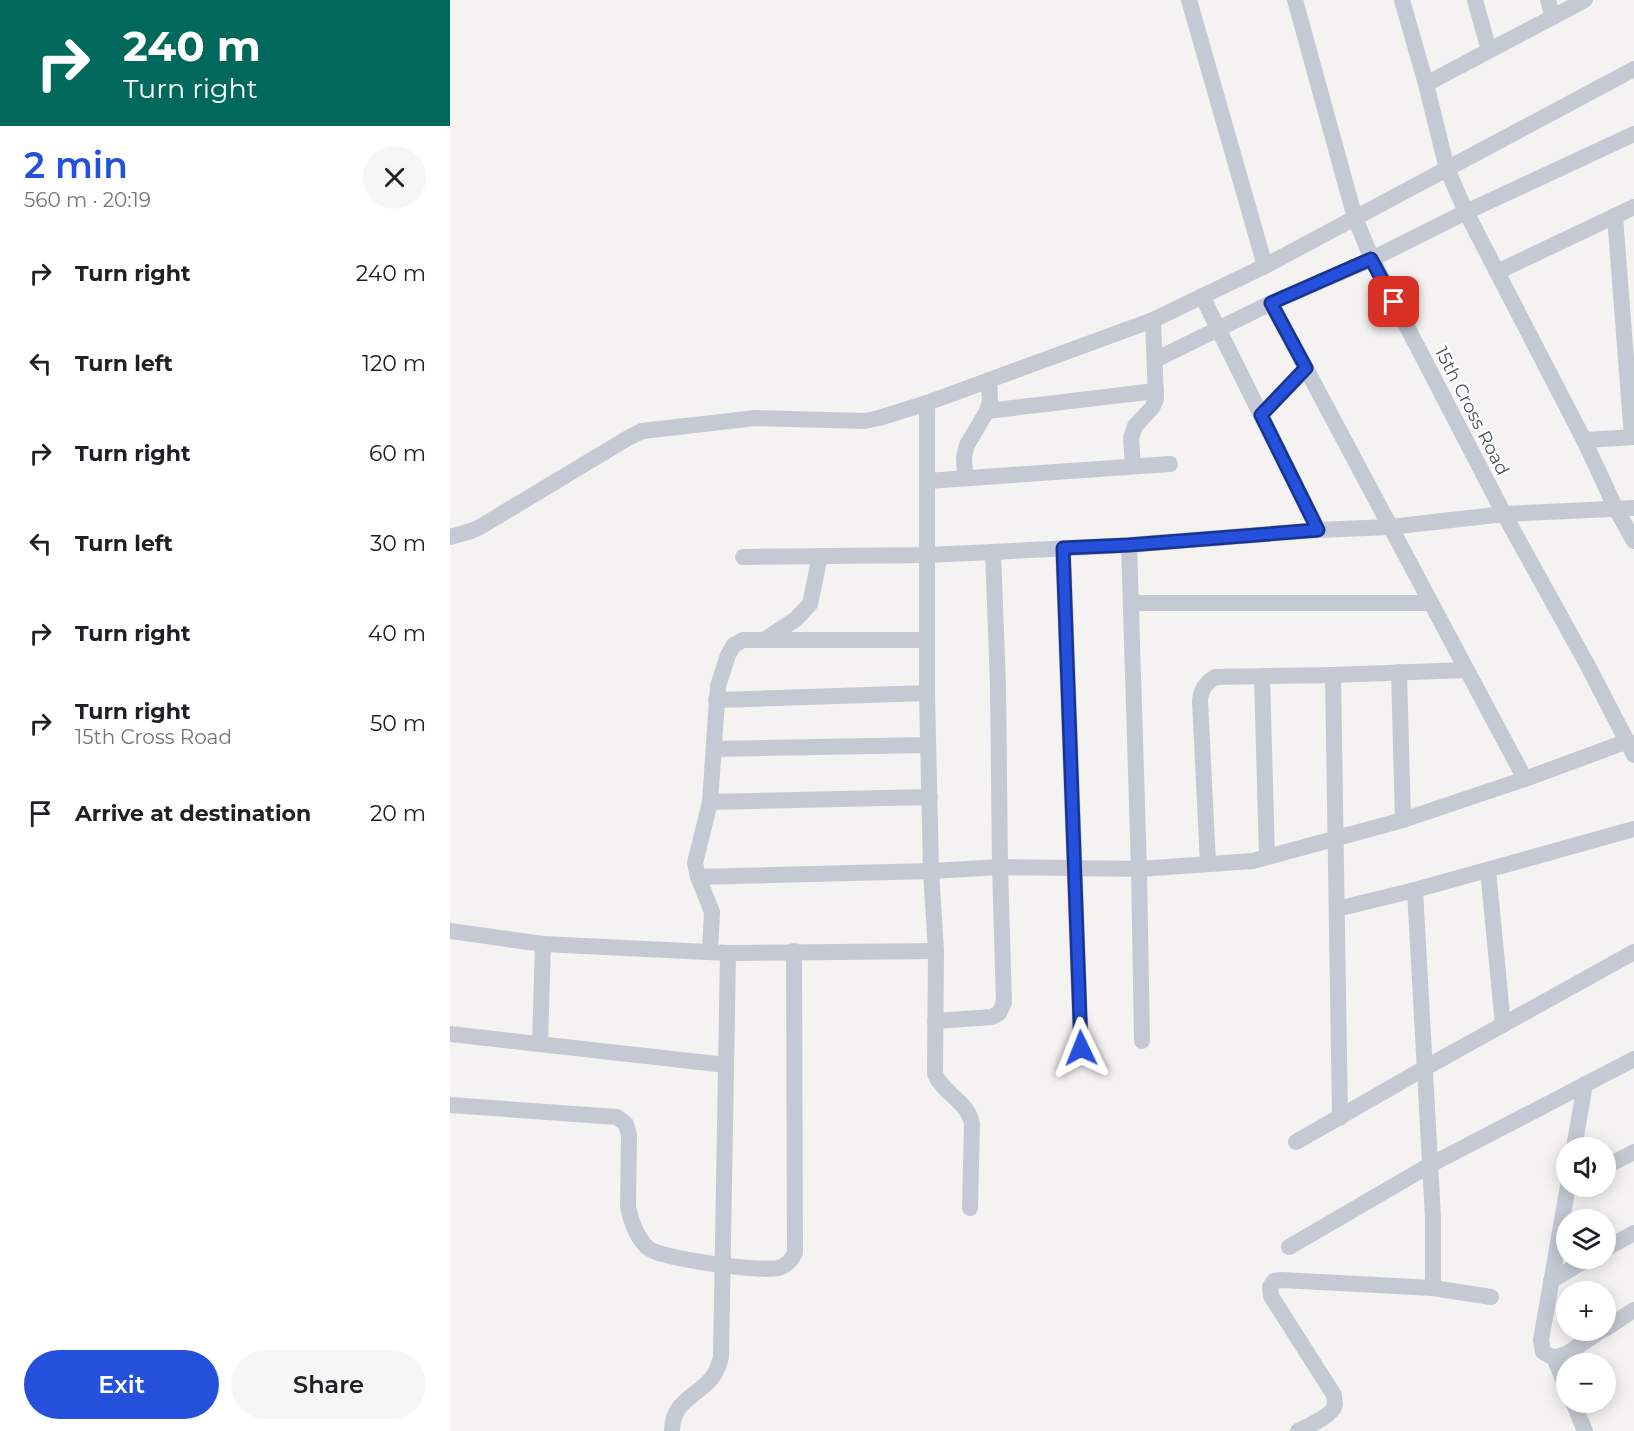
<!DOCTYPE html>
<meta charset="utf-8">
<style>
body{margin:0;font-family:Montserrat,sans-serif;background:#f6f6f6;color:#202124;height:100vh;display:flex;flex-direction:column;font-size:22px;white-space:nowrap}
*{box-sizing:border-box;margin:0}
p{font-size:20px;color:#757577}
.icon{flex:none;width:33px;height:33px;fill:none;stroke:currentColor;stroke-width:2;stroke-linecap:round;stroke-linejoin:round}
.map{position:relative;flex:1;overflow:hidden}
.details{display:flex;flex-direction:column;background:#fff;width:450px}
.details>*{flex:none}
.guide{background:#00695c;color:#fff;overflow:hidden}
.buttons{position:absolute;left:1106px;top:1137px;display:grid;gap:12px}
.buttons a{display:grid;place-items:center;width:60px;height:60px;border-radius:50%;background:#fff;box-shadow:0 3px 15px #0003;font-size:30px}
.pin{position:absolute;display:grid;place-items:center;width:51px;height:51px;color:#fff;margin:-26px;border-radius:12px;box-shadow:0 3px 9px #0006}
.me{position:absolute;width:66px;margin:-33px;rotate:358deg;stroke-linejoin:round;filter:drop-shadow(0 0 4px #0008)}
.turn{display:flex;align-items:center;gap:21px;height:126px;padding:0 24px;font-size:27px}
.turn .icon{width:78px;height:78px;stroke-width:2.5}
.turn b{display:block;font-size:42px;line-height:51px}
.round{display:grid;place-items:center;flex:none;width:63px;height:63px;border-radius:32px;background:#f6f6f6}
.summary{display:flex;align-items:center;justify-content:space-between;height:102px;padding:0 24px}
h1{font-size:36px;font-weight:600;line-height:45px;color:#2550db}
.action{display:flex;gap:12px;margin-top:auto;padding:12px 24px}
.action a{flex:1;height:69px;border-radius:36px;background:#2550db;color:#fff;font-size:24px;font-weight:600;line-height:69px;text-align:center}
.action a+a{background:#f6f6f6;color:#202124}
ul{padding:0;list-style:none}
li{display:flex;align-items:center;gap:18px;height:90px;padding:0 24px}
li div{flex:1}
li b{display:block;font-size:22px}
li em{font-style:normal}
main{display:flex;flex:1;min-height:0}
.map>svg:first-child{display:block}
.lines{fill:none;stroke-linecap:round;stroke-linejoin:round}
.minor{stroke:#c4c9d3;stroke-width:16}
.route-casing{stroke:#18348e;stroke-width:15}
.route{stroke:#2550db;stroke-width:10}
.labels{text-anchor:middle;stroke-width:4.5;stroke-linejoin:round;paint-order:stroke}
.street-label{font-size:18px;fill:#4b515f;stroke:#fff}
</style>
<main>
<section class="details">
<div class="guide">
<div class="turn"><svg class="icon" aria-label="right" viewBox="0 0 24 24"><path d="M7 20v-9h11M14 6l5 5-5 5"/></svg><div><b>240 m</b>Turn right</div></div>
</div>
<div class="summary"><div><h1>2 min</h1><p>560 m · 20:19</p></div><a class="round"><svg class="icon" aria-label="close" viewBox="0 0 24 24"><path d="M6 6l12 12M18 6L6 18"/></svg></a></div>
<ul>
<li><svg class="icon" aria-label="right" viewBox="0 0 24 24"><path d="M7 20v-9h11M14 6l5 5-5 5"/></svg><div><b>Turn right</b></div><em>240 m</em></li>
<li><svg class="icon" aria-label="left" viewBox="0 0 24 24"><path d="M17 20v-9H6M10 6l-5 5 5 5"/></svg><div><b>Turn left</b></div><em>120 m</em></li>
<li><svg class="icon" aria-label="right" viewBox="0 0 24 24"><path d="M7 20v-9h11M14 6l5 5-5 5"/></svg><div><b>Turn right</b></div><em>60 m</em></li>
<li><svg class="icon" aria-label="left" viewBox="0 0 24 24"><path d="M17 20v-9H6M10 6l-5 5 5 5"/></svg><div><b>Turn left</b></div><em>30 m</em></li>
<li><svg class="icon" aria-label="right" viewBox="0 0 24 24"><path d="M7 20v-9h11M14 6l5 5-5 5"/></svg><div><b>Turn right</b></div><em>40 m</em></li>
<li><svg class="icon" aria-label="right" viewBox="0 0 24 24"><path d="M7 20v-9h11M14 6l5 5-5 5"/></svg><div><b>Turn right</b><p>15th Cross Road</p></div><em>50 m</em></li>
<li><svg class="icon" aria-label="arrive" viewBox="0 0 24 24"><path d="M6 21V4h12l-3 4 3 4H6"/></svg><div><b>Arrive at destination</b></div><em>20 m</em></li>
</ul>
<div class="action"><a>Exit</a><a>Share</a></div>
</section>
<div class="map">
<svg width="1184" height="1431" viewBox="0 0 1184 1431">
<rect width="100%" height="100%" fill="#f4f3f2"/>
<g class="lines">
<g class="minor">
<polyline points="739,0 815,266"/>
<polyline points="845,0 905,218 922,259 1054,514 1138,666 1184,755"/>
<polyline points="952,0 976,84 997,169 1016,212 1134,440 1166,509 1184,541"/>
<polyline points="1025,0 1039,50"/>
<polyline points="1098,0 1103,17"/>
<polyline points="976,84 1135,0"/>
<polyline points="1165,216 1182,437"/>
<polyline points="1047,272 1184,207"/>
<polyline points="752,296 868,530"/>
<polyline points="821,303 1075,779 1178,741"/>
<polyline points="705,360 821,303 922,259 1016,212 1184,134"/>
<polyline points="537,411 706,391"/>
<polyline points="811,415 856,368"/>
<polyline points="1134,440 1184,437"/>
<polyline points="683,466 681,438 685,426 702,408 706,399 703,320"/>
<polyline points="515,478 514,456 517,445 537,411 540,401 539,380"/>
<polyline points="477,481 720,464"/>
<polyline points="0,537 21,531 30,527 178,438 192,431 306,418 415,421 429,418 477,403"/>
<polyline points="613,548 631,1048"/>
<polyline points="543,552 679,545 868,530 940,527 1054,514 1184,508"/>
<polyline points="293,557 476,555 543,552 548,685 550,867 554,1003 549,1013 542,1017 485,1021"/>
<polyline points="681,603 980,603"/>
<polyline points="314,640 346,619 360,604 370,556"/>
<polyline points="949,672 953,820"/>
<polyline points="883,675 890,1118"/>
<polyline points="812,676 817,857"/>
<polyline points="266,700 477,693"/>
<polyline points="265,749 478,745"/>
<polyline points="260,802 480,797"/>
<path d="M758 864 750 701C751 689 755 684 765 677L883 675 1016 670"/>
<polyline points="1038,870 1053,1025"/>
<polyline points="248,877 481,871 550,867 689,869 679,545"/>
<polyline points="965,890 983,1217 983,1288"/>
<polyline points="887,909 965,890 1184,829"/>
<polyline points="0,931 93,944 278,953 486,951"/>
<polyline points="260,952 262,912 248,877 245,863 260,802 268,686 278,655 284,645 293,640 476,640"/>
<polyline points="0,1034 276,1065"/>
<polyline points="692,1041 689,869 803,861 953,820 1075,779"/>
<polyline points="90,1044 93,944"/>
<path d="M0 1105 167 1117 176 1124 179 1135 178 1207C181 1221 187 1238 198 1248 211 1259 310 1272 329 1268 337 1265 341 1261 345 1253L344 951"/>
<polyline points="846,1142 975,1068 1184,952"/>
<polyline points="1124,1148 1135,1084"/>
<polyline points="1155,1167 1184,1152"/>
<polyline points="1118,1186 1091,1340 1093,1352 1104,1358 1118,1353 1152,1330"/>
<path d="M520 1208 522 1124C518 1101 493 1094 485 1074L486 951 481 871 477 693V403L703 320 815 266 1184 69"/>
<polyline points="839,1247 980,1165 1184,1059"/>
<polyline points="1155,1249 1184,1233"/>
<polyline points="1101,1281 1139,1258"/>
<polyline points="1155,1329 1184,1310"/>
<polyline points="1104,1358 1116,1386"/>
<polyline points="1123,1402 1135,1431"/>
<path d="M222 1431C222 1402 244 1398 261 1379 267 1372 269 1365 271 1357L278 953"/>
<path d="M848 1431C858 1426 882 1416 885 1405 885 1403 884 1397 884 1395L821 1296 820 1287 824 1281 832 1280 983 1288 1041 1297"/>
</g>
</g>
<g class="lines">
<defs>
<polyline id="route" points="631,1048 613,548 679,545 868,530 811,415 856,368 821,303 921,259 944,302"/>
</defs>
<use href="#route" class="route-casing"/>
<use href="#route" class="route"/>
</g>
<g class="labels">
<g class="street-label">
<text transform="translate(1022 411) rotate(63)" y="6">15th Cross Road</text>
</g>
</g>
</svg>
<div class="buttons">
<a><svg class="icon" aria-label="sound" viewBox="0 0 24 24"><path d="M4 9h4l5-4v14l-5-4H4zM17 9q2 3 0 6"/></svg></a>
<a><svg class="icon" aria-label="layers" viewBox="0 0 24 24"><path d="M12 4l9 5-9 5-9-5zM3 14l9 5 9-5"/></svg></a>
<a>+</a>
<a>−</a>
</div>
<div class="pin" style="left:944px;top:302px;background:#d93025"><svg class="icon" aria-label="arrive" viewBox="0 0 24 24"><path d="M6 21V4h12l-3 4 3 4H6"/></svg></div>
<svg class="me" style="left:631px;top:1048px" viewBox="-20 -20 40 40"><path d="M0-17L14 15 0 8-14 15z" fill="#2550db" stroke="#fff" stroke-width="4"/></svg>
</div>
</main>
